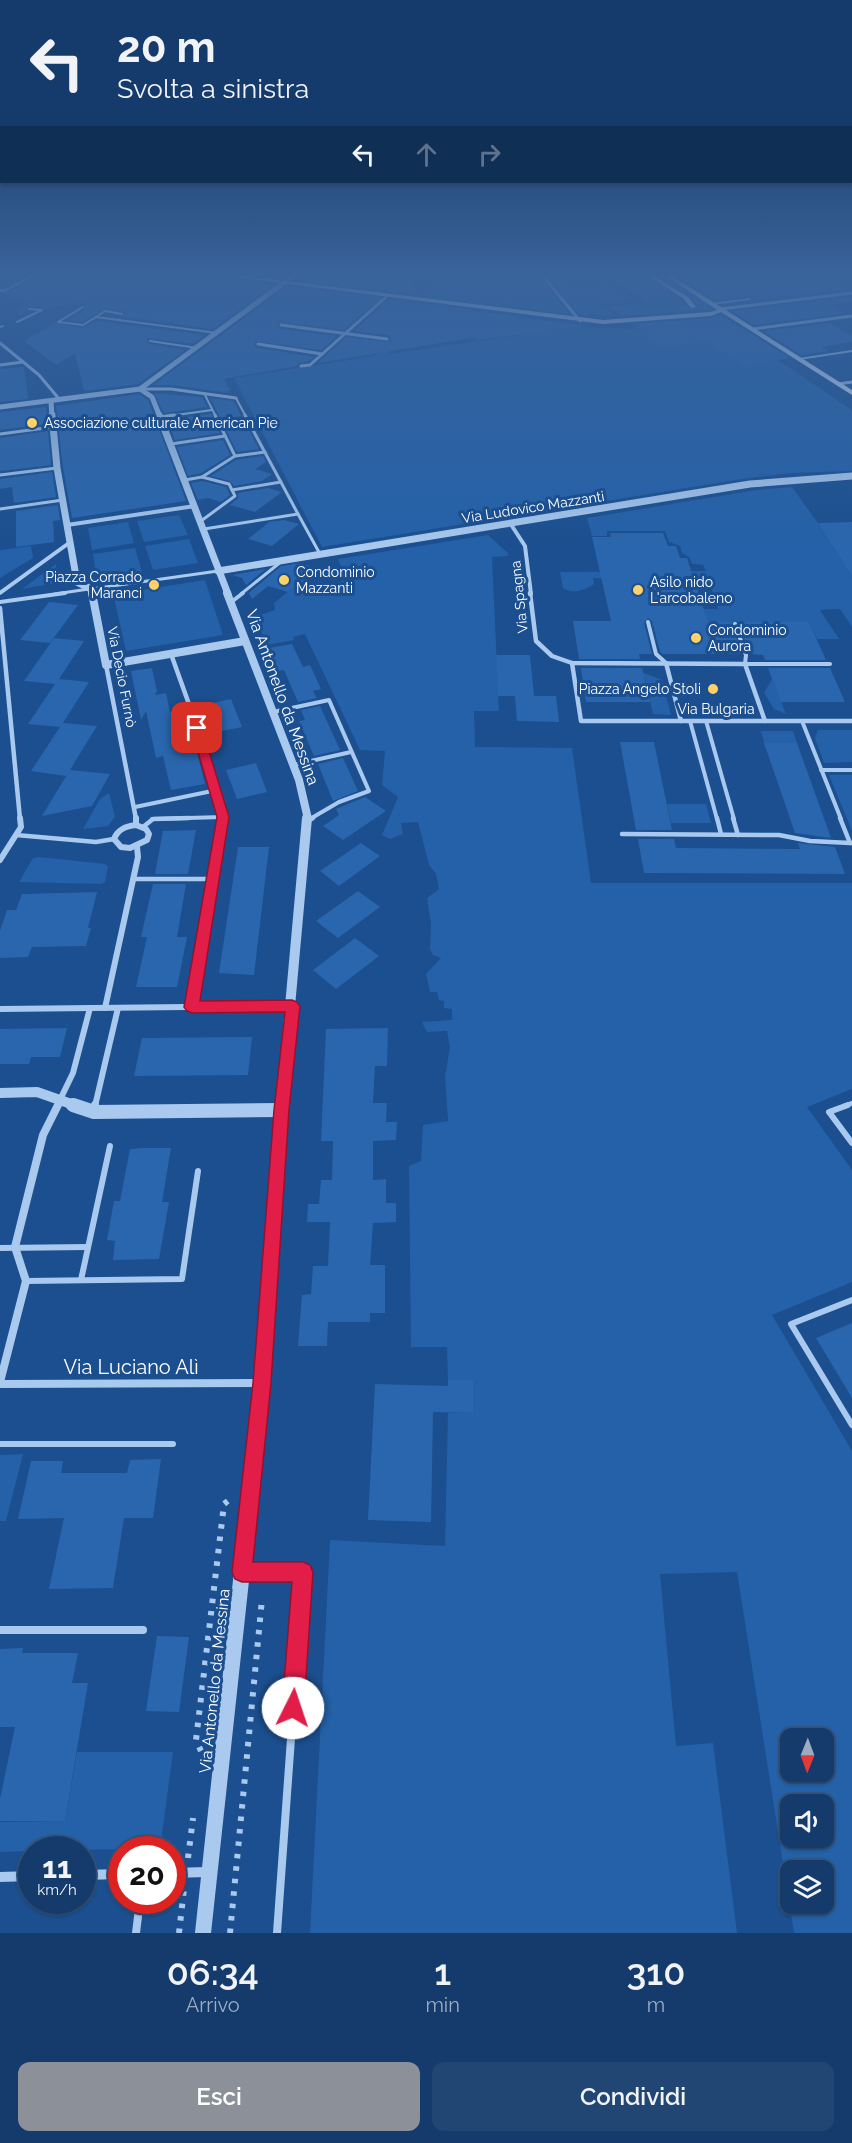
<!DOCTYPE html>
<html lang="it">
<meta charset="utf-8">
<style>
body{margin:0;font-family:Raleway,sans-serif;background:#214673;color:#f1f3f6;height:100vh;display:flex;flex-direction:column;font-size:22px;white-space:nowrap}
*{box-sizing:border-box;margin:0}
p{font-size:20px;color:#9dadc1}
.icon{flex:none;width:33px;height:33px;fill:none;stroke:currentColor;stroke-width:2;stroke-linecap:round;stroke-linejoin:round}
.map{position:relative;height:1933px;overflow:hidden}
.sheet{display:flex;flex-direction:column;background:#143b6b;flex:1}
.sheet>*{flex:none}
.banner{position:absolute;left:0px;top:0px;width:852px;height:183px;box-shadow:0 2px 4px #0004,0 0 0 2px #33557e;background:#143b6b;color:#f1f3f6;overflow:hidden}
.needle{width:39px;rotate:181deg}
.fabs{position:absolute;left:780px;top:1728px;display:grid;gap:12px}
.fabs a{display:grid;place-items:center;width:54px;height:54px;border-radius:12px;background:#143b6b;box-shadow:0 2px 4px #0004,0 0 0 2px #33557e;font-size:30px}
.speed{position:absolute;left:18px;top:1836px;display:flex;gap:12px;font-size:30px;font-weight:700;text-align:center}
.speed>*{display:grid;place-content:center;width:78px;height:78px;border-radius:50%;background:#143b6b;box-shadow:0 2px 4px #0004,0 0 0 2px #33557e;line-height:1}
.speed small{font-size:15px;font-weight:400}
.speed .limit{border:9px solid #d22;background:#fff;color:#111}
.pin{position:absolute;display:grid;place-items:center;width:51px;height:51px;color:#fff;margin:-26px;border-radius:12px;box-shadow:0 3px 9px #0006}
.me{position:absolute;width:66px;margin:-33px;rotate:4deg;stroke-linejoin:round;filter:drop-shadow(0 0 4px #0008)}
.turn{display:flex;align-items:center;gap:21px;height:126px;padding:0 18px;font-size:27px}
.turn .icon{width:78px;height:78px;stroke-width:2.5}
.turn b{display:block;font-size:42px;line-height:51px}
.lanes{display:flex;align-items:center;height:57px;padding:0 18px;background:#0003;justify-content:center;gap:30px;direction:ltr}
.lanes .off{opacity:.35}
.eta{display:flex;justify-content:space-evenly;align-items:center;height:102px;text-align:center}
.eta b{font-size:36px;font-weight:600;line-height:42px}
.button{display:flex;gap:12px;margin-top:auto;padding:12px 18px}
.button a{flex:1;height:69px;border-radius:12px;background:#8c9099;color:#fff;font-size:24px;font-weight:600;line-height:69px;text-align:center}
.button a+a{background:#214673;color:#f1f3f6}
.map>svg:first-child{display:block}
.green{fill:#2461a8;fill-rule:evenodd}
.building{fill:#2a66ad}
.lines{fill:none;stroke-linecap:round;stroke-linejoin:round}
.path-far1{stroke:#a9c9ee;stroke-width:1.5;stroke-dasharray:1.5 2;stroke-linecap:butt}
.path{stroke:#a9c9ee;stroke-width:6;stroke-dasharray:4.5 8;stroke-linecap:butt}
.service-far5{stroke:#a9c9ee;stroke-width:2}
.service-far4{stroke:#a9c9ee;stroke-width:3}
.service-far3{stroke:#a9c9ee;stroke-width:4}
.service-far2{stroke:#a9c9ee;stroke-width:4.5}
.service-far1{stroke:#a9c9ee;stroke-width:6}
.service{stroke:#a9c9ee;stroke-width:8}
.pedestrian{stroke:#a9c9ee;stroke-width:3}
.minor-far5{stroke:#a9c9ee;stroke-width:3}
.minor-far4{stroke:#a9c9ee;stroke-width:4}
.minor-far3{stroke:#a9c9ee;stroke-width:4.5}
.minor-far2{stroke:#a9c9ee;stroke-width:6}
.minor-far1{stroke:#a9c9ee;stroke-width:8}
.minor{stroke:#a9c9ee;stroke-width:10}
.tertiary-far5{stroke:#a9c9ee;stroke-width:5}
.tertiary-far4{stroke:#a9c9ee;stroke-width:7}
.tertiary-far3{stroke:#a9c9ee;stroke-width:8}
.tertiary-far2{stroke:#a9c9ee;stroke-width:10}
.tertiary-far1{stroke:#a9c9ee;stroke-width:14}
.tertiary{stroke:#a9c9ee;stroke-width:16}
.secondary{fill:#d6e6fa;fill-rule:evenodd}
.route{fill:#e11d48;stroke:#92132f;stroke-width:1.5}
.poi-dot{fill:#ffd166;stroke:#1b4f8f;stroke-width:2}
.labels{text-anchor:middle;stroke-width:6;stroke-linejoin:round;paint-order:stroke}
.far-poi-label{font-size:14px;fill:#fff;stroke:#1b4f8f;text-anchor:start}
.far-street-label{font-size:14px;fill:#fff;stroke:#1b4f8f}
.street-label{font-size:16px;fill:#fff;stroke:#1b4f8f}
.near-street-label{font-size:20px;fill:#fff;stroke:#1b4f8f}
</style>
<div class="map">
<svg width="852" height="1933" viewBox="0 0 852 1933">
<rect width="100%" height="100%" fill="#1b4f8f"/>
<g class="green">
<polygon points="612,285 634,301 600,303 616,316 582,314 581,309 573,307 564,299 559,289 563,289 563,286"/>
<polygon points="694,322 742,336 852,410 852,471 792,473 742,479 322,547 234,378 375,356 383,347 391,354 575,327 639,329"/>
<path d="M792 487 818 523 852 577V627L840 609 820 610 839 639H817L809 622H787L773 625 771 622H699L660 609H718L709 581 593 578 594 584C585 590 573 595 563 588L560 572 706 571 703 565 692 564 689 557 682 553 680 546 669 542 665 531H607V536H592L587 518 756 490Z"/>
<polygon points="179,515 188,535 144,542 137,521"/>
<polygon points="128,522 134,543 92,550 88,528"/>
<path d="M488 535 508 553V556L492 557 499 711H474L475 747 572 748 591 883H852V1089L807 1107 852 1170V1282L772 1315 852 1451V1933H794L737 1572 660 1574 676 1746 713 1743 737 1933H310L330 1540 445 1546 448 1413H473V1380H448L447 1347H411L409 1166 421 1161 423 1125 448 1121 445 1076 450 1047 447 1031 427 1032 422 1022 452 1020V1009L444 1008V1001L439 1000 437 992H430L426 974 441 958 433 955 430 949 431 924 427 898 439 889 436 874 429 865 418 822 401 823 403 834 390 839 382 835 398 797 382 785 385 751 360 750 305 634 293 637 294 640 267 645 255 617 275 610 274 603 294 587 320 595 331 586 346 579 338 559ZM790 1738H824V1772H790ZM790 1804H824V1838H790ZM790 1870H824V1904H790Z"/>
<polygon points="189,539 198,563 153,570 145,546"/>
<polygon points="31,546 33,558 0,578 0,550"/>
<polygon points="135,548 142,572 105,577 96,574 93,554"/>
<polygon points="56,564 56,583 22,589"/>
<polygon points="205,580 223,635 126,651 114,598 116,594"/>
<polygon points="633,673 644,673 662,680 671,715 653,714 645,679"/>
<polygon points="772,679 786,714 774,709 764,693"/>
<polygon points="818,730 852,730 852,762 824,763 815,738"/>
<polygon points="761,731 793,731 797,743 764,743"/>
<polygon points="829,775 852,775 852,831"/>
<polygon points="109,793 115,817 108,826 83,829 100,799"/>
<polygon points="667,804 706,804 711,823 671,823"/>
<polygon points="39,857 105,864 108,867 105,882 101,884 19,882 33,858"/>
<polygon points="23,1454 6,1521 0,1521 0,1455"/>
<polygon points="77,1752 173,1752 160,1849 32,1850 31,1851 0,1852 0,1822 65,1821"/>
</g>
<g class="building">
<polygon points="36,276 224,276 274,284 213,329 123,317 125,314 124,311 106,308 82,322 68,320 85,310 85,305 98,297 45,310 43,307 28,306 26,309 29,312 18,316 16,311 34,301 9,297 14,294 8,293"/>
<polygon points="298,276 409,276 418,295 296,280"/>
<polygon points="480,276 539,276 569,314 422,296 435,277 480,280"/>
<polygon points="548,276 574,276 561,290 588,316 580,315"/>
<polygon points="607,276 646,276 682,301 689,309 698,308 689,295 659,276 664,276 712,309 622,316 609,307 649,303"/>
<polygon points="677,276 713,276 720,281 825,276 848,290 752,301 753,298 750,296 715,300"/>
<polygon points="288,286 379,298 344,330 279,322 277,326 281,329 337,336 321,350 256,341 254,345 257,348 314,357 308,361 299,363 297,366 224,379 231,391 228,391 229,393 172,385 153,385"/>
<polygon points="852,297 852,302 831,305 846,313 754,325 732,311"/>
<polygon points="389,299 579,325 590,325 473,341 477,337 318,363 346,337 390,342 391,338 388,335 354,331"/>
<polygon points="721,315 790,358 742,365 707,341 662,347 632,324 711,318"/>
<polygon points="97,321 205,335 193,344 148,338 147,342 149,344 185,350 138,384 84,391 75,353 56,365 24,341 55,323 83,328"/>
<polygon points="830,323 852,336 852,342 821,347 829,351 801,355 764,331"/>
<polygon points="24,367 28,399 0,402 0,369"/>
<polygon points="154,393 202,397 207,407 164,413"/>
<polygon points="139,394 148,400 186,501 72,518 63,467 56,406"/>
<polygon points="210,398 234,401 241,416 221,419"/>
<polygon points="46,407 47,424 0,430 0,412"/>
<polygon points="211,414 220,433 175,440 167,420"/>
<polygon points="245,423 259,449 237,452 224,426"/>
<polygon points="48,431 51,465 0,471 0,438"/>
<polygon points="223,440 230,455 201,473 188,476 177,447"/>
<polygon points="263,456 266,462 255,469 272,474 262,481 234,486 230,481 211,476 236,460"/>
<polygon points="52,472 56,497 14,503 12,487 0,489 0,479"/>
<polygon points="202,481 226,487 230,495 221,502 208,498 198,500 191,483"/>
<polygon points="268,488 282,492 255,512 230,505 238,498 238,493"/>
<polygon points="58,505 60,520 53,521 54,542 16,547 16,511"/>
<polygon points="284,520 299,524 272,546 248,539 269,522"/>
<polygon points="852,522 852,577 818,523"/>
<polygon points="610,533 663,533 668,546 676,546 680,558 687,558 708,622 732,622 741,654 663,654 660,652 652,621 648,618 644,623 652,654 639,654 640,659 579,659 573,621 611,621 592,537 611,537"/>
<polygon points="301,563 322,570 299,589 294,587 288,592 268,586 252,599 249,593 281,566"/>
<polygon points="266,569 246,585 242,578 232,575"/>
<polygon points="49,602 78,605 50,643 20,640"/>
<polygon points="738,622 809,622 826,660 765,660 763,655 750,654"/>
<polygon points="54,638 84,641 59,679 89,682 63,723 97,726 70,770 110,774 92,806 42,816 68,773 66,776 31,771 60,727 28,724 55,684 24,681"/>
<polygon points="292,644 303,667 310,665 321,689 313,691 317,698 298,702 284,670 279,671 269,648"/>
<polygon points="496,655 530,655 534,696 556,696 559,722 517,721 515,696 498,696"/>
<polygon points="152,668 157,691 155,695 166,693 170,712 186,709 205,784 171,790 163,756 156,758 146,711 141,720 131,671"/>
<polygon points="581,668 642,668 650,702 586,702"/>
<polygon points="768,668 830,668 845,702 781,702"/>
<polygon points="231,699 242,727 203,735 195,707"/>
<polygon points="320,706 340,750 314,756 299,721 305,720 301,710"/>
<polygon points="620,742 654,742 672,830 636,830"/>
<polygon points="764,743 797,743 831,838 795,833"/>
<polygon points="343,758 358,791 333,801 318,764"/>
<polygon points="256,763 267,792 237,799 226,770"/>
<polygon points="365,797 386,811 343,840 323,826 339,815 336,809"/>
<polygon points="196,830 188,874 155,874 163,831"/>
<polygon points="638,839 674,839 676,848 800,849 798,843 835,847 845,874 644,873"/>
<polygon points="361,843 380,856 339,886 320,871"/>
<polygon points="238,847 269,847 254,975 219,973"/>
<polygon points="153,884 186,884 177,937 187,937 177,987 136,987 147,937 141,937"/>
<polygon points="358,891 380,907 338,938 316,921"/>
<polygon points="97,892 88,928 91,928 86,946 32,947 28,957 0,958 0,931 7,910 16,910 22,894"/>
<polygon points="355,938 379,956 336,989 313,970"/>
<polygon points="67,1028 60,1057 31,1057 29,1064 0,1064 0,1029"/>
<polygon points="388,1028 387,1066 375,1066 373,1103 387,1103 386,1122 397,1122 396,1140 373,1141 373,1180 386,1179 386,1203 396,1203 396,1222 373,1223 370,1265 385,1265 385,1313 370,1313 370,1322 328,1322 327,1346 298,1346 302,1295 311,1294 313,1266 328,1266 330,1222 307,1222 308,1204 319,1204 321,1180 332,1180 333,1141 321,1141 326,1029"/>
<polygon points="252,1037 248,1075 134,1076 142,1038"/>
<polygon points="144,1148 171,1148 162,1202 169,1202 159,1259 113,1260 115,1241 107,1240 114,1201 120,1201 130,1149"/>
<polygon points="852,1323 852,1398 816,1338"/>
<polygon points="448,1380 473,1380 473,1413 433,1412 431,1522 368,1520 375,1384 448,1386"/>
<polygon points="161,1459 153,1518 124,1518 113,1588 49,1589 64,1518 18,1519 31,1461 63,1461 61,1473 127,1473 130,1460"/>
<polygon points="157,1636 189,1637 179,1712 146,1711"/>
<polygon points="23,1648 22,1653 78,1653 72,1683 88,1683 65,1821 0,1821 0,1799 15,1727 0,1727 0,1649"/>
</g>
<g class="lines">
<polyline class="path-far1" points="202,276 216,278"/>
<g class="path">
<polyline points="201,1751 196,1740 224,1504 229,1500"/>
<polyline points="188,1858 193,1818"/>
<polyline points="179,1933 184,1889"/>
<polyline points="230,1933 262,1599"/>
</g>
<g class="service-far5">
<polyline points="712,304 750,299"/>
<polyline points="83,307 58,322 83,325 96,317 217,333"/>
<polyline points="96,317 105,311 122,314"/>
<polyline points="17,322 42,310 29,309"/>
<polyline points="0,327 3,326"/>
<polyline points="150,341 197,348"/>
<polyline points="799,359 852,351"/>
<polyline points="204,393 216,417"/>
<polyline points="236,398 246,417"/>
<polyline points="162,417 212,410"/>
</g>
<g class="service-far4">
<polyline points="245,415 247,419"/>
<polyline points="160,417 174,415"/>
<polyline points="0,434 53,427"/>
<polyline points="171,444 225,436"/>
<polyline points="235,456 265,452"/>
<polyline points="0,475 57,468"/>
<polyline points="185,480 202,477 235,456 215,415"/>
<polyline points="232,490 281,482"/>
<polyline points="0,509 63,500"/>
<polyline points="298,514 320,554"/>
<polyline points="201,521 235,496 229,484 202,477"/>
<polyline points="204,529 298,514 247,419 218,423"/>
<polyline points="55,594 89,589"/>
<polyline points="241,594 282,561"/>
</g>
<g class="service-far3">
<polyline points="0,602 65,593"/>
<polyline points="230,603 243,593"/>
<polyline points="648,622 656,654 666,663"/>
<polyline points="735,624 746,655 745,664 830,664"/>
<polyline points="273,712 329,700 369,791 339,802 310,819"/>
<polyline points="690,721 717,819"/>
<polyline points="706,721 734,819"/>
<polyline points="802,721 841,819"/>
<polyline points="293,765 351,752"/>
<polyline points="821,770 852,770"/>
<polyline points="135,807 217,790"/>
<polyline points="152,819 223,817"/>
</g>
<g class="service-far2">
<polyline points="717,818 721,834"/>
<polyline points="733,818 738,835"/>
<polyline points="840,818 850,843 852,843"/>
<polyline points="308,821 313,818"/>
<polyline points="143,827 153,819 189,818"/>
<polyline points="622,834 779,835 810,841 850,843"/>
<polyline points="16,835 96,842 114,839"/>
<polyline points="133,879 213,879"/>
<polyline points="844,1106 852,1103"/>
</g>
<g class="service-far1">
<polyline points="848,1105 829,1112 852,1143"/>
<polyline points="0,1248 88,1247"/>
<polyline points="81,1280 110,1146"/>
<polyline points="26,1281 182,1279 198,1171"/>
<polyline points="852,1300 791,1324 852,1425"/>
<polyline points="0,1444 173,1444"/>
</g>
<g class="service">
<polyline points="245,1572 303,1572 277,1933"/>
<polyline points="0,1630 143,1630"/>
<polyline points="136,1933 140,1900"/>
</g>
<polyline class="pedestrian" points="91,589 218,571"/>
<g class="minor-far5">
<polyline points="543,276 580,321"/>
<polyline points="0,290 4,291 32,276"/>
<polyline points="720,309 852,293"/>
<polyline points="281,325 387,339"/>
<polyline points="753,329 852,316"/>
<polyline points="0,343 39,375 60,400"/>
<polyline points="258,344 322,354"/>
<polyline points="0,365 23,362"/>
<polyline points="301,366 310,365 386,297"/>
<polyline points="838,384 852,382"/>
<polyline points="140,389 171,389 236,398"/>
</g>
<g class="minor-far4">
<polyline points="510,523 525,546 531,594"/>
<polyline points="67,525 195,506"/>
<polyline points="0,593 69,543"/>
</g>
<g class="minor-far3">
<polyline points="530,593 536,641 552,656 572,663 745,664 765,721"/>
<polyline points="0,608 20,819"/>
<polyline points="171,654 190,707 223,819"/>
<polyline points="572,663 581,721 852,721"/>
<polyline points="666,663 681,721"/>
<polyline points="106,665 136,819"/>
</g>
<g class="minor-far2">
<polyline points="136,818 136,825"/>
<path d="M136 825 146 829 149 834 147 840 130 848 121 847 114 839C118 829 126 826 136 825Z"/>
<polyline points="0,860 21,827 20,818"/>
<polyline points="192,1007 223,818"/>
<polyline points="105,1008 138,857 137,847"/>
<polyline points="0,1009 292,1006"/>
<polyline points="57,1106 73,1073 90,1008"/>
<polyline points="95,1106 118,1008"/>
</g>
<g class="minor-far1">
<polyline points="94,1111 95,1105"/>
<polyline points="0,1382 26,1281 15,1247 43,1135 58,1105"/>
<polyline points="0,1384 261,1383"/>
</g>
<g class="minor">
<polyline points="172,1873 207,1872"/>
<polyline points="82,1875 122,1874"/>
<polyline points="0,1877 32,1876"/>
</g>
<g class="tertiary-far5">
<polyline points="140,389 152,397 160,417"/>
<polyline points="51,401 52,417"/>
<polyline points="0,407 140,389 293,276"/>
</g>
<g class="tertiary-far4">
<polyline points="52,415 57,468 77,582 91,589 92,594"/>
<polyline points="159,415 228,594"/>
<polyline points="218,571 750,484 852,476"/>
</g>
<g class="tertiary-far3">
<polyline points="92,593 106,665 245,641"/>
<polyline points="227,593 299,780 308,819"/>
</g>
<g class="tertiary-far2">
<polyline points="0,1093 37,1092 77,1106"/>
<polyline points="281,1106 307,818"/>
</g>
<g class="tertiary-far1">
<polyline points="73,1105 94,1112 281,1110"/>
<polyline points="253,1470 262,1383 282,1105"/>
</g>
<polyline class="tertiary" points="203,1933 253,1469"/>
<g class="secondary">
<polygon points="226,276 244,276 603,320 710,312 717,310 666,276 672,276 852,390 852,395 721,312 711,316 603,324"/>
<polygon points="648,276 654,276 688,297 696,307 691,308 684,299"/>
</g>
</g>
<linearGradient id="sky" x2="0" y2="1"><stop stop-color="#0f2b4f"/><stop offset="0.5" stop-color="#39639b"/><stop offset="1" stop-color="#39639b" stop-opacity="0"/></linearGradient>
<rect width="852" height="547" fill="url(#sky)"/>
<polygon class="route" points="197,725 202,728 229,817 200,1001 292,1000 297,1002 300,1006 289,1110 271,1383 253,1562 303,1562 310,1565 313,1572 304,1708 301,1715 293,1719 286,1715 282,1708 292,1582 242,1582 235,1579 232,1572 253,1383 274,1110 285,1012 192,1013 187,1011 184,1007 217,817 191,728"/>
<g class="poi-dot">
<circle cx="32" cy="423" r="6"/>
<circle cx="284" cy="580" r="6"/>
<circle cx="154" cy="585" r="6"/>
<circle cx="638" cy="590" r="6"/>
<circle cx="696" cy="638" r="6"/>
<circle cx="713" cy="689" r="6"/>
</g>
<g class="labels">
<g class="far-poi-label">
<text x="44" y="428">Associazione culturale American Pie</text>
<text x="296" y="577">Condominio<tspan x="296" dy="16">Mazzanti</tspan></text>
<text x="142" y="582" text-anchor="end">Piazza Corrado<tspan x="142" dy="16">Maranci</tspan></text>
<text x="650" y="587">Asilo nido<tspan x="650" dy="16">L'arcobaleno</tspan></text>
<text x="708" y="635">Condominio<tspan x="708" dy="16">Aurora</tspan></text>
<text x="701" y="694" text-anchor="end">Piazza Angelo Stoli</text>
</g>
<g class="far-street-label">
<text transform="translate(533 507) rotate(-9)" y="5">Via Ludovico Mazzanti</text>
<text transform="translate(519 597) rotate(-96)" y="5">Via Spagna</text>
<text transform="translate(122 677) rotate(79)" y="5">Via Decio Furnò</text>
<text x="716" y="714">Via Bulgaria</text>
</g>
<g class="street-label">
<text transform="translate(283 697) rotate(70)" y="6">Via Antonello da Messina</text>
<text transform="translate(214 1681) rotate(-84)" y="6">Via Antonello da Messina</text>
</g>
<g class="near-street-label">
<text x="131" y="1374">Via Luciano Alì</text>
</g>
</g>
</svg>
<div class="fabs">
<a><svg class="needle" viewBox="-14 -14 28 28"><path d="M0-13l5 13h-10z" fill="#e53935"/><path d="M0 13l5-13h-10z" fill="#9dadc1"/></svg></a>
<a><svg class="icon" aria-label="sound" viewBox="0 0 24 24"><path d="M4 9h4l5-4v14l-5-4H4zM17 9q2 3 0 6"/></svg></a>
<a><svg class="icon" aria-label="layers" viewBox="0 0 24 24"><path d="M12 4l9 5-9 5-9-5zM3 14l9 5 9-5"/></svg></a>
</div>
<div class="speed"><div>11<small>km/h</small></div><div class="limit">20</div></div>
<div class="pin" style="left:197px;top:728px;background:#d93025"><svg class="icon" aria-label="arrive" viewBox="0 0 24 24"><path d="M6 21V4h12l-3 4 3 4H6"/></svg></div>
<svg class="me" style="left:293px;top:1708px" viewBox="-20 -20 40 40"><circle r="19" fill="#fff"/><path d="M0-13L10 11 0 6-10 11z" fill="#e11d48"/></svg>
<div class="banner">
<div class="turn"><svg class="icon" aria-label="left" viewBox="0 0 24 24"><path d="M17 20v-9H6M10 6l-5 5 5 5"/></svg><div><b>20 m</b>Svolta a sinistra</div></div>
<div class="lanes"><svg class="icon" aria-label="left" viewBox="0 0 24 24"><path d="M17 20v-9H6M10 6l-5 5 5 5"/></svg><svg class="icon off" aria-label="ahead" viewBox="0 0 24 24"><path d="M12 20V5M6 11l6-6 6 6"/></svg><svg class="icon off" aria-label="right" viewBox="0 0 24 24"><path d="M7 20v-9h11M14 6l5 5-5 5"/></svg></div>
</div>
</div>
<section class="sheet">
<div class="eta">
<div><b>06:34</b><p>Arrivo</p></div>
<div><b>1</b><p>min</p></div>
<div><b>310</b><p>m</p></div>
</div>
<div class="button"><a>Esci</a><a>Condividi</a></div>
</section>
